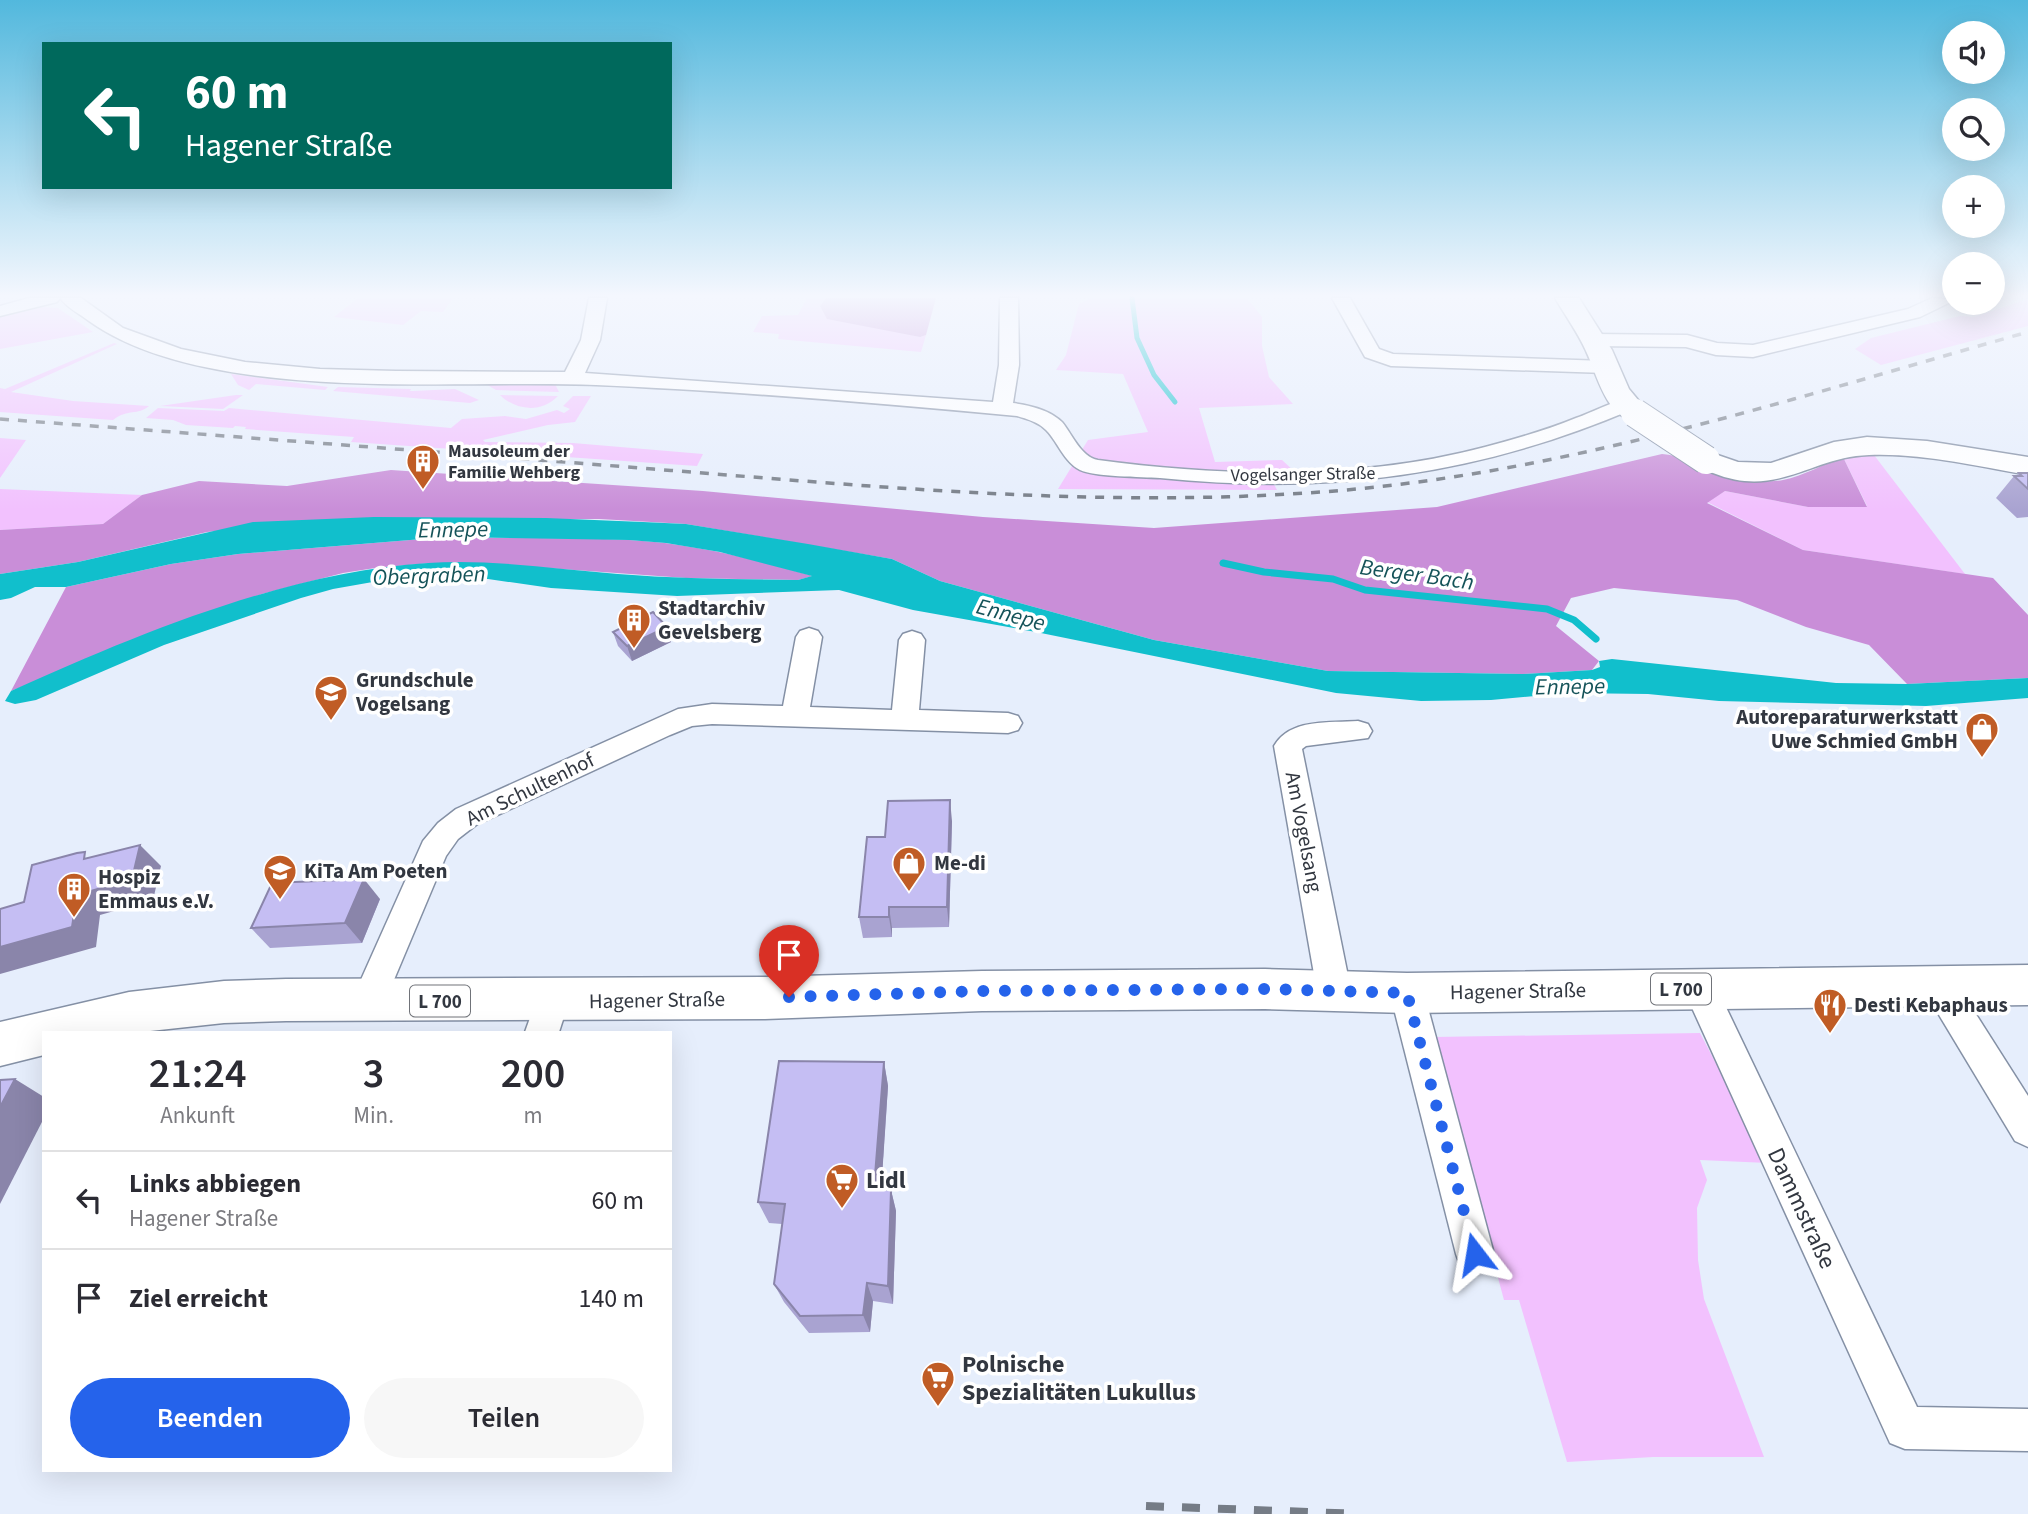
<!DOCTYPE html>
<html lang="de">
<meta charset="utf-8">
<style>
body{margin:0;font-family:"Source Sans 3",sans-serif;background:#f7f7f7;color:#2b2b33;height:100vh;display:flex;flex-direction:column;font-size:26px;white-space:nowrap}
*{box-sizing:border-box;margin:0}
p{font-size:23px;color:#7c7c81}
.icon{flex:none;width:38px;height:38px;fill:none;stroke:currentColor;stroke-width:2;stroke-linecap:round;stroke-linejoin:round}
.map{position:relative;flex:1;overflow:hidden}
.side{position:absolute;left:42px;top:1031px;width:630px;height:441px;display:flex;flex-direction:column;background:#fff;border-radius:0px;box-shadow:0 7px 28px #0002}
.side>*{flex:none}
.hud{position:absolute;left:42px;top:42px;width:630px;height:147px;border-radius:0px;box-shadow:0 7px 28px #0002;background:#00695c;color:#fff;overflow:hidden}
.buttons{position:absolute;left:1942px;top:21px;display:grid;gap:14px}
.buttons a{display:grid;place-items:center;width:63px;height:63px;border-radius:50%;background:#fff;box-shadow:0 7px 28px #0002;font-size:35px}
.pin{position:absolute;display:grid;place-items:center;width:60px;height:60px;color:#fff;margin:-72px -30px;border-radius:50% 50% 50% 0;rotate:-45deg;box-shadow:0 0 7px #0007}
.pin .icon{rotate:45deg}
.me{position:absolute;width:77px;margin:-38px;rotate:346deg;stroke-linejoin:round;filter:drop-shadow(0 0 5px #0008)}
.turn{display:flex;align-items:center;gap:24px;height:147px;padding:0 28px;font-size:32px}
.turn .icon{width:91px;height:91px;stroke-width:2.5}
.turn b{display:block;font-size:49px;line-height:60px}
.eta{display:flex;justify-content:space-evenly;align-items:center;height:119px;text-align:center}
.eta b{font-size:42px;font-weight:600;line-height:49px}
.cta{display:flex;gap:14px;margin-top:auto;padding:14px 28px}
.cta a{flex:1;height:80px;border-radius:42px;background:#2563eb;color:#fff;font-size:28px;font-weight:600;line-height:80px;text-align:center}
.cta a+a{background:#f7f7f7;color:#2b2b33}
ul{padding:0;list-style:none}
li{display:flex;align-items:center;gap:21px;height:98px;padding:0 28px;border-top:2px solid #e1e1e2}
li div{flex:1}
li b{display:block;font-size:26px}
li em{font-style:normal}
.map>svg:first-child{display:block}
.green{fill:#f2c1fe}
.forest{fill:#c98ed8}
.water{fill:#11bfcc}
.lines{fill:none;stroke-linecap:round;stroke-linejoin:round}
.stream-far1{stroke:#11bfcc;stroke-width:5}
.stream{stroke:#11bfcc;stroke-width:7}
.street-casing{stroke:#8490a5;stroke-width:3}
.secondary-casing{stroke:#8490a5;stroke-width:3}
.primary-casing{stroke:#8490a5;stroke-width:3}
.street{fill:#fff;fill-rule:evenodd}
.secondary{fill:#fff;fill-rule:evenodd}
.primary{fill:#fff;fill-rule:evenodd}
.rail-far1{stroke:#757c86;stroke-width:3.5;stroke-dasharray:9 9;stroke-linecap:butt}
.rail{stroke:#757c86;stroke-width:8;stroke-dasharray:18 18;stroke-linecap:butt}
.secondary-bridge-casing{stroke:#8490a5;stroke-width:30;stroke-linecap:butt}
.secondary-bridge{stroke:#fff;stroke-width:28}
.wall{fill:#a9a3d1}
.shaded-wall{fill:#8a85aa}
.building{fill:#c5bef3;stroke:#8a85aa;stroke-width:2}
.route{stroke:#2563eb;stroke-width:12;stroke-dasharray:0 21.6}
.labels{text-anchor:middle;stroke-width:7;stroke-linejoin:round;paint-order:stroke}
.far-poi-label{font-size:18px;font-weight:bold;fill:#323740;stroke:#fff;text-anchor:start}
.far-street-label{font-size:18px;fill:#323740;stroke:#fff}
.shield{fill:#fff;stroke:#707379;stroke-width:2}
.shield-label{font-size:19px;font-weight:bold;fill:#323740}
.poi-label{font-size:21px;font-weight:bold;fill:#323740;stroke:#fff;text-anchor:start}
.street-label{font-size:21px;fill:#323740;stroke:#fff}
.water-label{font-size:23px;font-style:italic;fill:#155359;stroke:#fff}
.near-poi-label{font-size:24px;font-weight:bold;fill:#323740;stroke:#fff;text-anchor:start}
.near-street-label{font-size:24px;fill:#323740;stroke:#fff}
</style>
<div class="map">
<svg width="2028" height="1514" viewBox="0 0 2028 1514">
<rect width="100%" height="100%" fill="#e6eefc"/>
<g class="green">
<polygon points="358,298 453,298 443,312 421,311 403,325 334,317"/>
<polygon points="807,298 826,298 820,306 864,325 920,337 926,335 921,352 778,339 779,334 753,332 762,316 798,315"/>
<polygon points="1091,298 1247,298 1262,317 1262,346 1269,377 1293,404 1199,408 1215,462 1282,460 1295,472 1268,473 1277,490 1058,489 1088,440 1148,432 1123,374 1056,370 1066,355 1079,304"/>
<polygon points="2028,299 2028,326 1881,365 1855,349 1871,338 1960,316 1974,317"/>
<polygon points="43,307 58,308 93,332 0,349 0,317"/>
<path d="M114 343 117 344 11 392 73 401 149 406C137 416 129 408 113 420L0 412V388L5 389Z"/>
<polygon points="231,374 328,387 325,390 256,384 249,390 238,385"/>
<polygon points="484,383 555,384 559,392 496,390"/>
<polygon points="338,387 411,389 410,391 413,391 455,389 479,400 470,403 333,391"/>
<polygon points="236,395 243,395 223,409 160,406"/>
<path d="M500 395 558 396C542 413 516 411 500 395Z"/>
<polygon points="573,396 591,396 575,422 548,425 483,440 485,442 573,443 703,454 697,466 351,442 354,437 245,429 246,427 235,426 233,428 186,425 173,420 146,418 158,408 224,411 229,408 451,428 462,419 505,416 526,419 557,410 564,413 570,409 563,406"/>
<polygon points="0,438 26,440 0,478"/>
<polygon points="1874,455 1965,574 1803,550 1707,502 1725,491 1808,507 1867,506 1843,457"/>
<polygon points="0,489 142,495 103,524 0,530"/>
<polygon points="1700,1033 1768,1163 1700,1160 1707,1180 1697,1208 1698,1260 1704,1299 1764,1457 1653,1457 1567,1462 1519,1300 1504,1300 1433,1037"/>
</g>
<g class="forest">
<polygon points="826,298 936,298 926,335 920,337 827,319 820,306"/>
<path d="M1662 454C1700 457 1745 488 1783 480 1803 476 1824 464 1843 457L1867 507H1808L1725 491 1707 503 1803 550 1993 578 2028 615V678L1907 684 1869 645 1806 627 1737 600 1614 588 1571 598 1556 626 1599 661 1592 670 1523 674 1328 671 1154 640 940 581 892 559 686 524 599 519H337L207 532 78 562 0 574V530L103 524 142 495 199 481 287 486 391 470 703 491 983 517 1154 528 1437 507Z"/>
<path d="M447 537C508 539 569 537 629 540 692 543 753 559 813 576L798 580 686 578 477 563H431L375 568 343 573 262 594 11 691 66 587 171 564 238 554Z"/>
</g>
<path class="water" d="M374 517 546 518 643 522 686 524 808 544 892 559 940 581 1154 640 1328 671 1523 674 1592 670 1600 667 1599 661 1612 659 1836 683 1907 684 2028 678V698L1926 706 1719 701 1648 694 1569 693 1491 700 1421 701 1336 693 1036 632 913 610 839 590 677 596 551 588 488 579 451 577 384 580 333 589 301 598 164 645 36 700 15 704 5 701 11 691C140 633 286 572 428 563 491 559 556 569 618 574 678 579 738 579 798 580L812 576 720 552 666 543 629 540 447 537 238 554 171 564 66 587H35L11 598 0 600V574L78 562 253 522Z"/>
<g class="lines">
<polyline class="stream-far1" points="1132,298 1137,338 1154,375 1175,402"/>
<polyline class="stream" points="1223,563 1264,572 1333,579 1365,590 1547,609 1574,620 1596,639"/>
<defs>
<g id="street">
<polygon points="29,298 60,298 57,302 0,316 0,306"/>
<path d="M60 298H81L123 328 181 349 245 362 320 369 396 371 565 372 581 340 589 298H607L600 340 585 373 993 402 999 365 1000 298H1018L1019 365 1013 403C1029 405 1050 410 1062 422 1072 434 1081 457 1098 460 1224 477 1361 480 1485 447 1515 439 1547 430 1576 418 1593 412 1609 403 1626 399L1633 401 1636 405 1633 409C1476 476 1329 495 1160 478 1142 477 1094 477 1080 470 1064 462 1058 442 1046 430 1038 422 1027 419 1017 416 877 403 736 391 596 385 453 379 207 405 89 321 80 314 67 308 60 298Z"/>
<polygon points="1332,298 1350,298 1379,349 1393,354 1606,361 1616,367 1606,373 1391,366 1365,357"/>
<polygon points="1932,298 1955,300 1920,317 1753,357 1716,355 1686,347 1593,346 1584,340 1593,334 1687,335 1717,343 1753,345 1908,309"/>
<polygon points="809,628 818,631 822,637 810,707 892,710 899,640 903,634 912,631 921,634 925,640 919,710 1008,713 1018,716 1022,723 1018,730 1008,733 712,724 692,726 670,735 476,825 458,839 446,856 380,1013 368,1017 356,1013 351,1002 423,841 438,823 456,809 678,709 712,704 783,706 796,637 800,631"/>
<path d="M1358 721 1368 724 1372 731 1368 738 1306 746 1302 749 1351 991 1346 1001 1334 1006 1322 1001 1317 991 1274 746C1290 718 1330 723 1358 721Z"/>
<polygon points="1939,970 1951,975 2028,1096 2028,1147 2015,1141 1927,995 1922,985 1927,975"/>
<polygon points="1700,973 1712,978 1917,1407 2028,1409 2028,1451 1905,1449 1890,1443 1683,988 1688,978"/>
<polygon points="1407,978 1419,983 1424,993 1494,1254 1489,1268 1475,1273 1461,1268 1456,1254 1390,993 1395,983"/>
<polygon points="552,986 564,990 569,1001 559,1032 525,1032 540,990"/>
</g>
<g id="secondary">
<path d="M1555 298H1579L1612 350 1629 389 1649 413 1645 419C1608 428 1598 376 1586 351 1578 333 1565 315 1555 298Z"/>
<path d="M1867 437 1927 441 2028 457V475C1976 466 1922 453 1869 455 1810 457 1778 499 1713 473 1704 470 1697 468 1691 460L1696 454 1706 451 1738 462 1771 463 1834 442Z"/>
</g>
<polygon id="primary" points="2028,965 2028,1005 1407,1013 1265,1009 982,1011 765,1019 286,1021 224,1023 141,1032 44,1032 44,1055 0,1066 0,1022 129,992 224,981 286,979 765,977 982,971 1265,969 1407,973"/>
</defs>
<use href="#street" class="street-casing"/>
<use href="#secondary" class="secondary-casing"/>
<use href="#primary" class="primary-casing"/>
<use href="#street" class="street"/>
<use href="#secondary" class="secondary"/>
<use href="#primary" class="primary"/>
<path class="rail-far1" d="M0 419C226 436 452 453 678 471 903 489 1131 510 1357 489 1587 467 1807 394 2028 332"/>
<polyline class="rail" points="1146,1506 1361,1514"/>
<defs>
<polyline id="secondary-bridge" points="1635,413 1706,460"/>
</defs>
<use href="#secondary-bridge" class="secondary-bridge-casing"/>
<use href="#secondary-bridge" class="secondary-bridge"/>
</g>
<g class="wall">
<polygon points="2019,473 2028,473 2028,517 2017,518 1996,498 2014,476 2016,476"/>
<polygon points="613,632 671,642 632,661 618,646"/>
<polygon points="952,821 949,927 892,928 892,937 863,938 859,917 885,837"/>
<polygon points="380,899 362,943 270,948 251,928"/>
<polygon points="884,1062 888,1086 881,1189 891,1190 896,1211 893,1304 873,1301 870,1332 809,1333 784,1302 774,1284 782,1224 769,1223 758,1202"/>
</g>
<g class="shaded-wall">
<polygon points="667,627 671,642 632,661 627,646"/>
<polygon points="950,800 952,821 949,927 947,907"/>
<polygon points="140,845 161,866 153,900 100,915 96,947 0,974 0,947 77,895"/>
<polygon points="364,879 380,899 362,943 345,923"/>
<polygon points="889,907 892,928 892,937 889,917"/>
<polygon points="884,1062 888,1086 880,1208 874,1188"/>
<polygon points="15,1079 44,1097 44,1118 0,1204 0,1107"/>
<polygon points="891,1190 896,1211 893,1304 888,1286"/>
<polygon points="867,1283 873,1301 870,1332 863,1315"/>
</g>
<g class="building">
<polygon points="2019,473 2028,473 2028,489 2014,476 2022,476"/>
<polygon points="653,612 667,627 627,646 613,632"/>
<polygon points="950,800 947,907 889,907 889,917 859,917 867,837 885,837 888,801"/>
<polygon points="140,845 132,879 77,895 72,927 0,947 0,909 24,902 32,865 77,853 85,852 84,859"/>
<polygon points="364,879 345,923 251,928 272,883"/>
<polygon points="779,1061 884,1062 874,1188 891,1190 888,1286 867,1283 863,1315 800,1316 774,1284 785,1204 758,1202"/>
<polygon points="15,1079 0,1107 0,1080"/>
</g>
<linearGradient id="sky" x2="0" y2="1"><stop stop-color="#52b8dd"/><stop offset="0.58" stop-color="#f4f7fe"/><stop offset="1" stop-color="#f4f7fe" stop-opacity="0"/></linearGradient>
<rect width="2028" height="510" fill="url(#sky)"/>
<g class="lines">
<polyline class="route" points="789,997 982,991 1265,989 1407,993 1475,1254"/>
</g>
<defs>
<symbol id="building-pin" viewBox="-11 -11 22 30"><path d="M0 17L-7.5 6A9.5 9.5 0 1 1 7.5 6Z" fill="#c05c25" stroke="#fff"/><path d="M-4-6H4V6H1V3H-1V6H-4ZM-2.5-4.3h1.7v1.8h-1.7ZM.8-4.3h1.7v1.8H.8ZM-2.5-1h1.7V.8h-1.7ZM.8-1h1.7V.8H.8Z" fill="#fff"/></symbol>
<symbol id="school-pin" viewBox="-11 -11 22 30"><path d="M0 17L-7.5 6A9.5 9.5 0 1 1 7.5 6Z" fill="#c05c25" stroke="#fff"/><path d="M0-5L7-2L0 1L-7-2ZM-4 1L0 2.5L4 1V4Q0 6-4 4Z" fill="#fff"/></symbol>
<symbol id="shop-pin" viewBox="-11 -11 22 30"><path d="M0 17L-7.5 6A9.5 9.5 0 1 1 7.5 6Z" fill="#c05c25" stroke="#fff"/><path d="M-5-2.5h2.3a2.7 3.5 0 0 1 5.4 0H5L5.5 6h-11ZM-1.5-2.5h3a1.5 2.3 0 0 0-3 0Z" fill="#fff"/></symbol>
<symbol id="restaurant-pin" viewBox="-11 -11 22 30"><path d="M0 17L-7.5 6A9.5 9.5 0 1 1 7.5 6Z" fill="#c05c25" stroke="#fff"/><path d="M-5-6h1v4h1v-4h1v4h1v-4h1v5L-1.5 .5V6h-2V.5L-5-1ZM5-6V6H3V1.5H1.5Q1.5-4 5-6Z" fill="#fff"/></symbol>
<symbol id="supermarket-pin" viewBox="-11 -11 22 30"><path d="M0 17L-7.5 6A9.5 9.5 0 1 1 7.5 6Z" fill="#c05c25" stroke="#fff"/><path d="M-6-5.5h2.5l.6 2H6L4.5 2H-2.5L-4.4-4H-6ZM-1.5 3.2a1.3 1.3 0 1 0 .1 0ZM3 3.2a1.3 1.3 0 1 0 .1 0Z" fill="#fff"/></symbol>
</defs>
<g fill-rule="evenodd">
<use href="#building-pin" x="404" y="442" width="38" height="52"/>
<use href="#building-pin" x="615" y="601" width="38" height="52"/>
<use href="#school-pin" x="312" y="673" width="38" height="52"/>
<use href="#shop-pin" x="1963" y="710" width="38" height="52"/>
<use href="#shop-pin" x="890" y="844" width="38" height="52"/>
<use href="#school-pin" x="261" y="852" width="38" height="52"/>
<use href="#building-pin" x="55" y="870" width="38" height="52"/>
<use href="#restaurant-pin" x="1811" y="986" width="38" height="52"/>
<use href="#supermarket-pin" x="823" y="1161" width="38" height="52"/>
<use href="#supermarket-pin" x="919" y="1359" width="38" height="52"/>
</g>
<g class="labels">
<g class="far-poi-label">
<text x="448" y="457">Mausoleum der<tspan x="448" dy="21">Familie Wehberg</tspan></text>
</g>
<g class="far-street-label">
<text transform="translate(1303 474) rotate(-1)" y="6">Vogelsanger Straße</text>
</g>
<g class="shield">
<rect x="1651" y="973.5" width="60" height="31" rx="5"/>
<rect x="410" y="985.5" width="60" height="31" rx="5"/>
</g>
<g class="shield-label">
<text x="1681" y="996">L 700</text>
<text x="440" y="1008">L 700</text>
</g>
<g class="poi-label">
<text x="658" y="615">Stadtarchiv<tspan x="658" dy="24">Gevelsberg</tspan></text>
<text x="356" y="687">Grundschule<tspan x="356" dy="24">Vogelsang</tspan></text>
<text x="1958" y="724" text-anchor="end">Autoreparaturwerkstatt<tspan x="1958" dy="24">Uwe Schmied GmbH</tspan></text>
<text x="934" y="870">Me-di</text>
<text x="304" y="878">KiTa Am Poeten</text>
<text x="98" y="884">Hospiz<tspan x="98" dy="24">Emmaus e.V.</tspan></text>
<text x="1854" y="1012">Desti Kebaphaus</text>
</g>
<g class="street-label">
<text transform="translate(530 789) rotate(-26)" y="7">Am Schultenhof</text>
<text transform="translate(1304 832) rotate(79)" y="7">Am Vogelsang</text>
<text transform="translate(1518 991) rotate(-1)" y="7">Hagener Straße</text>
<text transform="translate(657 1000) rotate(-1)" y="7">Hagener Straße</text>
</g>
<g class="water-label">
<text transform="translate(453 529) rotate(-1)" y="8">Ennepe</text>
<text transform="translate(1417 574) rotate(8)" y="8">Berger Bach</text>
<text transform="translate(429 575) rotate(-2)" y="8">Obergraben</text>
<text transform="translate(1011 614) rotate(15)" y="8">Ennepe</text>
<text transform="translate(1570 686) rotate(-1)" y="8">Ennepe</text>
</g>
<g class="near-poi-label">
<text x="866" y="1188">Lidl</text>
<text x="962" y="1372">Polnische<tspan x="962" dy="28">Spezialitäten Lukullus</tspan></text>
</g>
<g class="near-street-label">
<text transform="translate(1802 1208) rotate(65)" y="8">Dammstraße</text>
</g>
</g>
</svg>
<div class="buttons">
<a><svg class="icon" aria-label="sound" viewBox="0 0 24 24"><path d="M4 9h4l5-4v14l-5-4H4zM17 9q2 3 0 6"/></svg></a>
<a><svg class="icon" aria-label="search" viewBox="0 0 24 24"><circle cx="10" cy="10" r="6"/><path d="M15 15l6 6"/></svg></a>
<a>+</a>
<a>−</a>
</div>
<div class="pin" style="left:789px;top:997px;background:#d93025"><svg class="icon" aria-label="arrive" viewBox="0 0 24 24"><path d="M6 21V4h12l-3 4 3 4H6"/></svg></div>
<svg class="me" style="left:1475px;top:1254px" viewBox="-20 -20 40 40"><path d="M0-17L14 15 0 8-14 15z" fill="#2563eb" stroke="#fff" stroke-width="4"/></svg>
<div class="hud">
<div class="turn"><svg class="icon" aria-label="left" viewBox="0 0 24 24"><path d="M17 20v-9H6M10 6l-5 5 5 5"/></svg><div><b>60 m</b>Hagener Straße</div></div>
</div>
<section class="side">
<div class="eta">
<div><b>21:24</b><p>Ankunft</p></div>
<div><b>3</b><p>Min.</p></div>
<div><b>200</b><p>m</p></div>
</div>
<ul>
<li><svg class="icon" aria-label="left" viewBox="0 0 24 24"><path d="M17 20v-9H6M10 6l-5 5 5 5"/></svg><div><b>Links abbiegen</b><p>Hagener Straße</p></div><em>60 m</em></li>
<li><svg class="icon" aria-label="arrive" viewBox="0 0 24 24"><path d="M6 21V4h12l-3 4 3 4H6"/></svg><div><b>Ziel erreicht</b></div><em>140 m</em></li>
</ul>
<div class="cta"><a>Beenden</a><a>Teilen</a></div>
</section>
</div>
